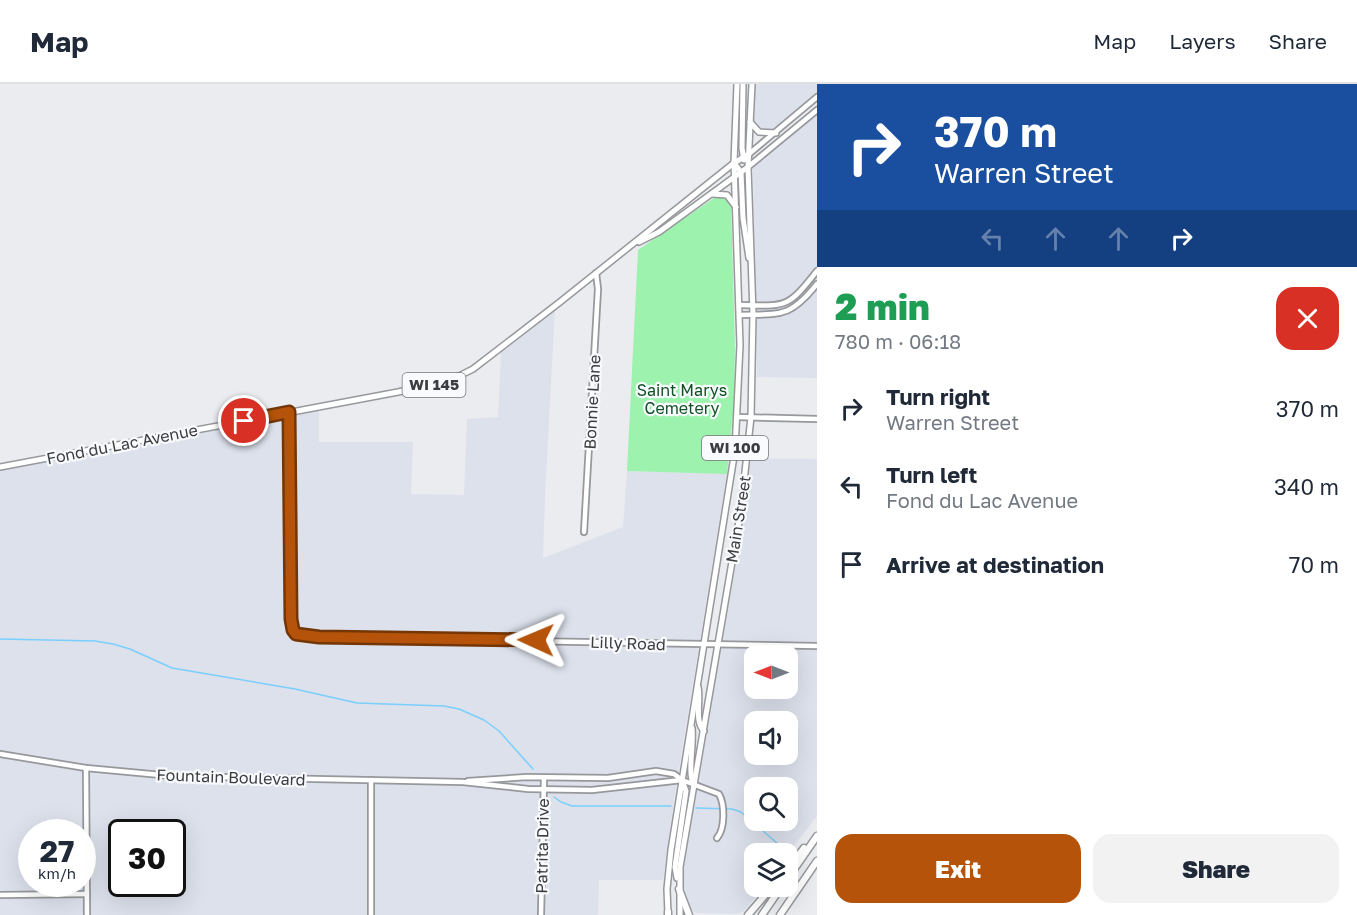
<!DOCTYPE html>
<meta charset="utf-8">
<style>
body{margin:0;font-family:"Golos Text",sans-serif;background:#f2f2f3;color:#1f2937;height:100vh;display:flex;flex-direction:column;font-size:22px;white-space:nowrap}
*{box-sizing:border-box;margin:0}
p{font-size:20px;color:#747a83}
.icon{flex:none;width:33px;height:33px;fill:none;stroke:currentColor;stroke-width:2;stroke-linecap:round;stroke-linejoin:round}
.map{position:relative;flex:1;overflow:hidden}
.sheet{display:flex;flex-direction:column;background:#fff;width:540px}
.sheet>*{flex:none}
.guide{background:#1a4fa0;color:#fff;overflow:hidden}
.needle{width:39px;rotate:270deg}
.fabs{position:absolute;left:744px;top:561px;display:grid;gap:12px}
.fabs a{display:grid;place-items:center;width:54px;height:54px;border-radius:12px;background:#fff;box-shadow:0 6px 24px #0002;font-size:30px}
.speed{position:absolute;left:18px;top:735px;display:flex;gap:12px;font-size:30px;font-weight:700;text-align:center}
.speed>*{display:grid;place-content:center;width:78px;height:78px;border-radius:50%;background:#fff;box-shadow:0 6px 24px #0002;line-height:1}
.speed small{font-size:15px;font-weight:400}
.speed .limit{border:3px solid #111;border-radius:9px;background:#fff;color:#111}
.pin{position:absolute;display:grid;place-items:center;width:51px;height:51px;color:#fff;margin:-26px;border:3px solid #fff;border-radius:50%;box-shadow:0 2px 6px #0007}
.me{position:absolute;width:66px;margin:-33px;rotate:271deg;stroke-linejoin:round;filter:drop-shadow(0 0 4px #0008)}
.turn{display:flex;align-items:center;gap:21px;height:126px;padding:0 18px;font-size:27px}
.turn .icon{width:78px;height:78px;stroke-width:2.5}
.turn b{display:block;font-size:42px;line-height:51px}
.lanes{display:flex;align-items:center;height:57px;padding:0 18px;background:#0003;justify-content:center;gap:30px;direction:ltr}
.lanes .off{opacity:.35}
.round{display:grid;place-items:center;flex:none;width:63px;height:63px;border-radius:18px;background:#f2f2f3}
.headline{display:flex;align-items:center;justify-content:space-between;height:102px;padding:0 18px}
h1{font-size:36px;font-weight:800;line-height:45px;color:#1e9e55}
.action{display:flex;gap:12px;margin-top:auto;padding:12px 18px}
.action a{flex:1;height:69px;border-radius:18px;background:#b45309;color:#fff;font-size:24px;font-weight:800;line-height:69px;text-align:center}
.action a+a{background:#f2f2f3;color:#1f2937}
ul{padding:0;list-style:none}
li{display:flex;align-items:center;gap:18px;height:78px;padding:0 18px}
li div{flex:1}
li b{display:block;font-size:22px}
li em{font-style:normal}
header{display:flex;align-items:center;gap:36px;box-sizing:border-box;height:84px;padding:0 30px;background:#fff;border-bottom:2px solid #e0e1e3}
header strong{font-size:28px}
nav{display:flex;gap:33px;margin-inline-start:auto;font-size:21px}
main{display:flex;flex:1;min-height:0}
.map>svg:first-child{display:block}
.built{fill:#dce1ec;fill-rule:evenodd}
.green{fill:#9df2ad}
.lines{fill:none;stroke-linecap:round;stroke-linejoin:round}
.stream{stroke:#7acffc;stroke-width:1.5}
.minor-casing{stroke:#96989b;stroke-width:8}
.major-casing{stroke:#96989b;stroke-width:8}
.highway-casing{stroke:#96989b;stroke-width:9}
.minor{stroke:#fff;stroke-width:4.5}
.major{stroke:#fff;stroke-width:5}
.highway{stroke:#fff;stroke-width:6}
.route-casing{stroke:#753606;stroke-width:15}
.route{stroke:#b45309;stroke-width:10}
.labels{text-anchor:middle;stroke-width:4.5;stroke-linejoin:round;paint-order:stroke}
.shield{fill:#f8fafd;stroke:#747677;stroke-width:1.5}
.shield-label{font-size:15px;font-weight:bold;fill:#3c3d3e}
.park-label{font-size:16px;fill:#105024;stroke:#f8fafd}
.street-label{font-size:16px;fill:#3c3d3e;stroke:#f8fafd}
</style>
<header>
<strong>Map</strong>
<nav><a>Map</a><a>Layers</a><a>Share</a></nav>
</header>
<main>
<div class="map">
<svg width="817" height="831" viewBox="0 0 817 831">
<rect width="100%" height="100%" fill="#eaecf0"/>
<g class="built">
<polygon points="755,0 817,0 817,9 773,45 769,47 759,45 754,37"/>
<polygon points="817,30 817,294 757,293 753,84"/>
<path d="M555 225 545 411 543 474 623 443 627 387 727 390 674 716 663 796H599L598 831H0V387L319 327V358H413L411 410 464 411 467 335 498 333 501 268ZM32 748H82V800H32ZM122 748H172V800H122Z"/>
<path d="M751 374 817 375V732L788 770H754V802L763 803 743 828 736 830 696 829 686 822 682 806 684 782 736 479ZM754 572H788V604H754ZM754 638H788V670H754ZM754 704H788V736H754Z"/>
</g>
<polygon class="green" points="717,112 726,114 731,121 735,263 734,321 727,390 627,387 638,166"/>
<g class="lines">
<g class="stream">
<polyline points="0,555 95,557 113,560 130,565 172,584 295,605 357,619 444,622 459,625 484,636 499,647 533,685"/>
<polyline points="554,713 561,718 572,722 671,722"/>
<polyline points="696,724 732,725 741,728 792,772"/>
</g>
<defs>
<g id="minor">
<polyline points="749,70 817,13"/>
<polyline points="748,83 817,26"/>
<path d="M739 221C787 222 787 225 817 187"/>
<path d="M739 231C781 230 790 234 817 200"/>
<polyline points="289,328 291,535 293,546 298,551 406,555 817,562"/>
<polyline points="737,333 817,335"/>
<polyline points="584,448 598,205 596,189"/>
<polyline points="0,670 86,684 172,692 463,698 528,705 592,706 682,696"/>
<polyline points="86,684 87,831"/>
<polyline points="371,696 371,831"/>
<path d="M468 697 527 693 608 694 656 687 674 690 682 696 719 710C725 721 725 745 717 754"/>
<polyline points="0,811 87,810"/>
<polyline points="541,831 544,694"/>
</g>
<g id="major">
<polyline points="743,0 742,64 744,76"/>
<polyline points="750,38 759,48 776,49"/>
<polyline points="734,79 741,88 743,134 749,174"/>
<polyline points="712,110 727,111 736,123"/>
<polyline points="639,158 659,148 748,83"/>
<polyline points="0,383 398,308 451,296 473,285 560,218 734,79 749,70"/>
<path d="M698 603C701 616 694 637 704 647"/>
<path d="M692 644C694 660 687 690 694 701"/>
<polyline points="677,794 675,783 686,707 682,696"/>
<polyline points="668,830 667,805 671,766 735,366 740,261 734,79 737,0"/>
<polyline points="680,831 680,783 741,425 751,333 753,230 748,83 752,0"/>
</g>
<g id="highway">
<polyline points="788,785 804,764"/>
<polyline points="788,794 817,752"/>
<polyline points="679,805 689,831"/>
<polyline points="668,831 668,828"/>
<polyline points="748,831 773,802"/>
<polyline points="762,831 782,802"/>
<polyline points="780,831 817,777"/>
</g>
</defs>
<use href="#minor" class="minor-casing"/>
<use href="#major" class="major-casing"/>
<use href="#highway" class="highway-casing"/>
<use href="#minor" class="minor"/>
<use href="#major" class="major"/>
<use href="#highway" class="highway"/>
</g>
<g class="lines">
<defs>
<polyline id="route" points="244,337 289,328 291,535 293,546 296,550 319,553 536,556"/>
</defs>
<use href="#route" class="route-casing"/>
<use href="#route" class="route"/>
</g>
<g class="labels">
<g class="shield">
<rect x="402.5" y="289" width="63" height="24" rx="4.5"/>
<rect x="702" y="352" width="66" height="24" rx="4.5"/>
</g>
<g class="shield-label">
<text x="434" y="306">WI 145</text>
<text x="735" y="369">WI 100</text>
</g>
<g class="park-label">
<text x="682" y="312">Saint Marys<tspan x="682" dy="18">Cemetery</tspan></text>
</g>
<g class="street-label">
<text transform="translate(592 318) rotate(-87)" y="6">Bonnie Lane</text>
<text transform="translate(122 360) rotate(-11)" y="6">Fond du Lac Avenue</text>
<text transform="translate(738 435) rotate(-81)" y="6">Main Street</text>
<text transform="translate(628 559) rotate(2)" y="6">Lilly Road</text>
<text transform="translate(231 693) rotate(2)" y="6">Fountain Boulevard</text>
<text transform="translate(542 762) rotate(-89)" y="6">Patrita Drive</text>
</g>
</g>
</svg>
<div class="fabs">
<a><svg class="needle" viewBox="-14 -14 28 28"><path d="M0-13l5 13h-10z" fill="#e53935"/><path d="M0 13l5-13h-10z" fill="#747a83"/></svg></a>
<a><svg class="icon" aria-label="sound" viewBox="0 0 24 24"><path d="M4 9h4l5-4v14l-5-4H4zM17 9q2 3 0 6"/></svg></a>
<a><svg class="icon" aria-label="search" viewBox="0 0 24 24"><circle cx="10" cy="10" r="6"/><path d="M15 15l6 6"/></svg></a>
<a><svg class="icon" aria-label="layers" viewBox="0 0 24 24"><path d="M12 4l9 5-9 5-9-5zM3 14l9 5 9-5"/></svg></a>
</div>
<div class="speed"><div>27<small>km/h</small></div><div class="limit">30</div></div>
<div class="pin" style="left:244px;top:337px;background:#d93025"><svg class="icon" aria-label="arrive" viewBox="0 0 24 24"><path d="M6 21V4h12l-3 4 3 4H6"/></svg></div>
<svg class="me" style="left:536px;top:556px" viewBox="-20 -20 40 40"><path d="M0-17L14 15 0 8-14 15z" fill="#b45309" stroke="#fff" stroke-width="4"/></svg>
</div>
<section class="sheet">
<div class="guide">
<div class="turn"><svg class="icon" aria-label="right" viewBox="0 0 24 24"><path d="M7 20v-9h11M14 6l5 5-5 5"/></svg><div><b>370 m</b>Warren Street</div></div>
<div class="lanes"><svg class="icon off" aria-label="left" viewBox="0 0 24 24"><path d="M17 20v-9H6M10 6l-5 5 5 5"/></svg><svg class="icon off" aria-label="ahead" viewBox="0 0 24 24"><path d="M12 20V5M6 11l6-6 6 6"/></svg><svg class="icon off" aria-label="ahead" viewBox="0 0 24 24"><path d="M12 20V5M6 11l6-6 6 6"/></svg><svg class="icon" aria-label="right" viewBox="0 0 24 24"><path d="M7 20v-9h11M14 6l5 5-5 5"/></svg></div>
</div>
<div class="headline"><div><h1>2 min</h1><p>780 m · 06:18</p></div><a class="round" style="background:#d93025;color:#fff"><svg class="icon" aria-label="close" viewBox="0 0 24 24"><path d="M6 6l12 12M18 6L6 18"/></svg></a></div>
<ul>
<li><svg class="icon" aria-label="right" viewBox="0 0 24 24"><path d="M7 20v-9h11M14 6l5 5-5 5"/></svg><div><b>Turn right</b><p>Warren Street</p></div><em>370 m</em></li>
<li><svg class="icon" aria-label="left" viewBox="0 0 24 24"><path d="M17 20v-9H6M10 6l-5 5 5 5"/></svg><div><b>Turn left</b><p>Fond du Lac Avenue</p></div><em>340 m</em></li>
<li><svg class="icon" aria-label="arrive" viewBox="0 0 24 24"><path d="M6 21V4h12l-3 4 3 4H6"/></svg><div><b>Arrive at destination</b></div><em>70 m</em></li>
</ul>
<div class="action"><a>Exit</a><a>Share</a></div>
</section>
</main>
